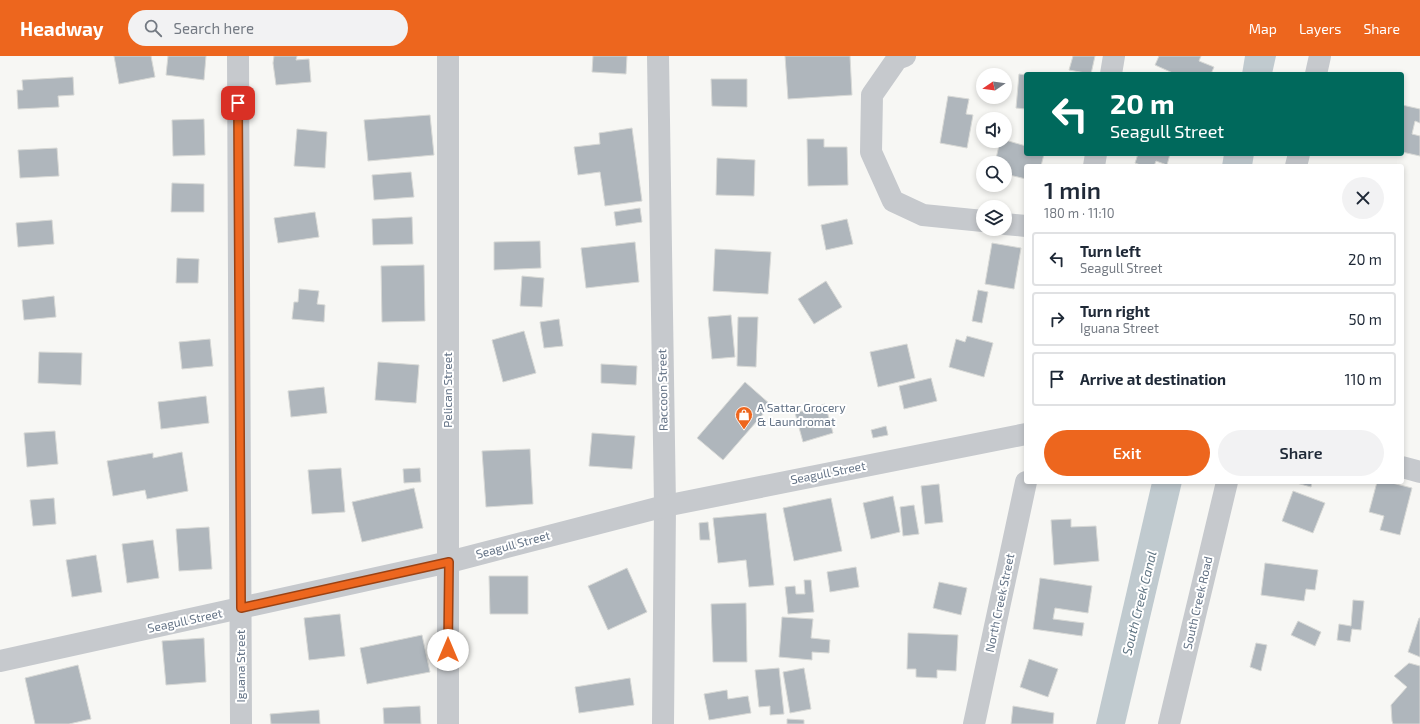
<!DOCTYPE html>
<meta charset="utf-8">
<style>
body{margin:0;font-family:"Exo 2",sans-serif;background:#f2f2f3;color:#1f2937;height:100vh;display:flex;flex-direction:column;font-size:15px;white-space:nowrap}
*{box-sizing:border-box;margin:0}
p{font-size:13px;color:#747a83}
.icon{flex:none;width:22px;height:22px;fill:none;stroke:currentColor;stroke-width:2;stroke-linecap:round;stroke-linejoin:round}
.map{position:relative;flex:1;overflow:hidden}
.details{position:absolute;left:1024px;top:108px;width:380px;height:320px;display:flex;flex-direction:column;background:#fff;border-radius:4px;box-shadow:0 2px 6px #0003}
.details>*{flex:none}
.hud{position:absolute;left:1024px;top:16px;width:380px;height:84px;border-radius:4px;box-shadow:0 2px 6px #0003;background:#00695c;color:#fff;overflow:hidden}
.needle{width:26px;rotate:257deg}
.buttons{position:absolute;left:976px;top:12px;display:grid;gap:8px}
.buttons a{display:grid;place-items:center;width:36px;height:36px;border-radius:50%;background:#fff;box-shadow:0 2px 6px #0003;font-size:20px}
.pin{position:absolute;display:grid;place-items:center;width:34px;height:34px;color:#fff;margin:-17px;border-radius:8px;box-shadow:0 2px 6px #0006}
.me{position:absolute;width:44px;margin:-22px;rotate:0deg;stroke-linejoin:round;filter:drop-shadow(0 0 3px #0008)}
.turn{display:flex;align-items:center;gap:14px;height:84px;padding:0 20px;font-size:18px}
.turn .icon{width:52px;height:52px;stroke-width:2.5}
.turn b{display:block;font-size:28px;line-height:34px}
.round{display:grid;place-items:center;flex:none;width:42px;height:42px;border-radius:21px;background:#f2f2f3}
.headline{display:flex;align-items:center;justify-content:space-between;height:68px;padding:0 20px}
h1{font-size:24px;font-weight:600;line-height:30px}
.button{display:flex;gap:8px;margin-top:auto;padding:8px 20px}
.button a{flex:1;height:46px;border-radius:24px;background:#ed661e;color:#fff;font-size:16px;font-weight:600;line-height:46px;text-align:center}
.button a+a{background:#f2f2f3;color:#1f2937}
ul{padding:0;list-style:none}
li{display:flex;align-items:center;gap:12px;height:54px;margin:0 8px 6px;padding:0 12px;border:2px solid #e0e1e3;border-radius:4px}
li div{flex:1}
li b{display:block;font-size:15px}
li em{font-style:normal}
header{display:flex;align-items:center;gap:24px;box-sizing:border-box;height:56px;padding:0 20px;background:#ed661e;color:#fff}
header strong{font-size:19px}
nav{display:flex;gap:22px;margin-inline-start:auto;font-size:14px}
.search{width:280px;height:36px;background:#f2f2f3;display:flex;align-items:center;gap:10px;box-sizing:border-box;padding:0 14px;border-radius:22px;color:#747a83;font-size:15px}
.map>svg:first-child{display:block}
.water{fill:#c0cacf}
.building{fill:#afb6bc;stroke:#d8d9d6}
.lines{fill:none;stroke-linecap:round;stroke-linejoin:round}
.minor{stroke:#c6c9cd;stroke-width:22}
.route-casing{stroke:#9a4214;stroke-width:10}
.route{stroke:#ed661e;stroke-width:7}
.labels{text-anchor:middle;stroke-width:4;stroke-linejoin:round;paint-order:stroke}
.street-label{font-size:12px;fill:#647386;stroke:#fff}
.poi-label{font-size:12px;fill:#647386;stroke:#fff;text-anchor:start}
.water-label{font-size:13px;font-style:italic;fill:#607583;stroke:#fff}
</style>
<header>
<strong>Headway</strong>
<div class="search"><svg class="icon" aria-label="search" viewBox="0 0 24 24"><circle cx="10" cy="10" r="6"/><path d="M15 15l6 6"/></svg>Search here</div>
<nav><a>Map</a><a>Layers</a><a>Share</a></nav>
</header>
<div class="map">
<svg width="1420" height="668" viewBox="0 0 1420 668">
<rect width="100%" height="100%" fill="#f7f7f4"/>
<g class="water">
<polygon points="1245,0 1276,0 1272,18 1242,18"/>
<polygon points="1224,98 1254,98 1252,110 1222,110"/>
<polygon points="1152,426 1182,426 1125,668 1096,668"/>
</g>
<g class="building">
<polygon points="114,0 151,0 155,21 119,28"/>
<polygon points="168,0 206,0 204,24 166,19"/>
<polygon points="274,0 297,0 296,4 309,3 311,26 276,29 273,7"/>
<polygon points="593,0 627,0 626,18 592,16"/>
<polygon points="785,0 850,0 852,39 788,43"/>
<polygon points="1073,0 1095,0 1091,18 1069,14"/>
<polygon points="1159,0 1201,0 1199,5 1214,11 1211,18 1198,18 1195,17 1195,18 1175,18 1155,9"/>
<polygon points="1019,18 1026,19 1026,53 1016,52"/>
<polygon points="73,21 74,39 58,40 59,51 18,53 17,34 23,34 22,24"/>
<polygon points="711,23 747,23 747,51 712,50"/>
<polygon points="948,40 969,43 966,58 973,59 967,92 940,87"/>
<polygon points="1402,49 1420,53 1420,67 1415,65 1412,78 1420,80 1420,100 1402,96"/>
<polygon points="430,59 434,99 368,105 364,64"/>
<polygon points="204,63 205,99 173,100 172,64"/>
<polygon points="632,72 642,145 605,150 600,116 578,119 574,91 600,88 599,77"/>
<polygon points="297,73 327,76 325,112 294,110"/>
<polygon points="807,83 824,83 824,91 847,91 848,129 808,130"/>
<polygon points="1005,84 1026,90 1026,98 1044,98 1041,110 1026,110 1026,123 1005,118 1005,107 995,107 1000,85"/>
<polygon points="57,92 59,120 20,122 18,94"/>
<polygon points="1138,98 1170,98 1167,109 1156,105 1154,110 1143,110 1135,107"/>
<polygon points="717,102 755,104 754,140 716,139"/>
<polygon points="411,116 414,141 374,144 372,119"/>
<polygon points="172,127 204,128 204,156 171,156"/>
<polygon points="640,152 642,166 616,170 614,156"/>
<polygon points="315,156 319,181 278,187 274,162"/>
<polygon points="412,161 413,188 373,189 372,163"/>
<polygon points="847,163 853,188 826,194 821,169"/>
<polygon points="52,164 54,188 18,191 16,167"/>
<polygon points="540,185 541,212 494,214 494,186"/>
<polygon points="635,186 639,226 586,232 581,192"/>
<polygon points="992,187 1021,192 1014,233 985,228"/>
<polygon points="715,193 771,196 768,238 713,235"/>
<polygon points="177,202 199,203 198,227 176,227"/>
<polygon points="424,209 425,265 382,266 381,210"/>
<polygon points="522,220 544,222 542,251 520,250"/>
<polygon points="826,225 842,251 814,268 798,243"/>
<polygon points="299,233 319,235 317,248 325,249 324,266 292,263 294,246 298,246"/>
<polygon points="978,234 988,236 982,267 972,265"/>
<polygon points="54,240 56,261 24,264 22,244"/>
<polygon points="731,259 735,301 712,303 708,261"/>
<polygon points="738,261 758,261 756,311 737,310"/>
<polygon points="559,263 563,290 544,292 540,266"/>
<polygon points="524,275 536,317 503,326 492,284"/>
<polygon points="967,280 993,287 984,321 949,311 956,283 965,286"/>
<polygon points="210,283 213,310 182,313 179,286"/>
<polygon points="907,288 915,322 878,331 870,296"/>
<polygon points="39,296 82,297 81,329 38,327"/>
<polygon points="378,306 419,309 416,347 375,344"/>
<polygon points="601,308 637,310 636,329 601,327"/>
<polygon points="931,322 937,345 904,353 899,330"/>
<polygon points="745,326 771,349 723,404 697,382"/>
<polygon points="324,331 327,357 291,361 288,335"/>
<polygon points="206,340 209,367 161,373 158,346"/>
<polygon points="825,348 833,377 803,386 795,357"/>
<polygon points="886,370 888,379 873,382 871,374"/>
<polygon points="55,375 58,408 27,411 24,377"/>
<polygon points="592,377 635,380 632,413 589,410"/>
<polygon points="530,393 533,448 486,451 482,395"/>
<polygon points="182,396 188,435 147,443 145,434 113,440 107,405 153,397 153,402"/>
<polygon points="341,412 345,456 312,458 308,414"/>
<polygon points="420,412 421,426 404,427 403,413"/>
<polygon points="1293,426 1312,426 1311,431"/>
<polygon points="1377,426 1388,426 1412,432 1400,479 1380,474 1384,460 1369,456"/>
<polygon points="939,428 943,466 925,468 921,430"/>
<polygon points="414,432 423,472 362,486 352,446"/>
<polygon points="1293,435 1325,447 1313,477 1282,465"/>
<polygon points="893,440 900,476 871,483 863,447"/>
<polygon points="54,442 56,468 33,470 30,444"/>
<polygon points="831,442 842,495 794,505 783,452"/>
<polygon points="914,449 919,478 903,480 900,451"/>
<polygon points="766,457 774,529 749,531 746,504 718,507 713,462"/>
<polygon points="1071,463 1071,471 1096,470 1099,505 1054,509 1051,464"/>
<polygon points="708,466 710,484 700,484 699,467"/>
<polygon points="209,471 212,513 179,515 176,473"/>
<polygon points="153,484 159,522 127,527 122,488"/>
<polygon points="96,499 102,536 72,541 66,504"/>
<polygon points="1265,507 1318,514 1315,534 1306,533 1304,545 1261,539"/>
<polygon points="856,511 859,531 830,536 827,516"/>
<polygon points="627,512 647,556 608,574 588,530"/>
<polygon points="489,520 528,520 528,558 490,558"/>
<polygon points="1040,522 1092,530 1088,557 1055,552 1053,563 1084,567 1082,580 1033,573"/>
<polygon points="804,524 811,524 814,556 788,558 785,531 795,530 796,538 805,538"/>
<polygon points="939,526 967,532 961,559 933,552"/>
<polygon points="1353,544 1364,545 1361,574 1352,573 1350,586 1337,584 1339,568 1351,570"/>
<polygon points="746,547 747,606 713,606 711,548"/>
<polygon points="340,558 345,600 309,604 304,562"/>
<polygon points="782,561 813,563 811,582 830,584 829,597 812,596 812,604 779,601"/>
<polygon points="1419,562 1420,562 1420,601 1408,596"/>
<polygon points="1298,565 1321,576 1315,590 1291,579"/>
<polygon points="908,577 958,579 956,615 937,614 937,622 916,621 916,613 907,613"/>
<polygon points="422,579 430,616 367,628 360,592"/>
<polygon points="204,582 206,626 166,629 162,585"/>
<polygon points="1256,587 1267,589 1261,615 1250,611"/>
<polygon points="1029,603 1058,613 1048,641 1020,631"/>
<polygon points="1409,607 1420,610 1420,668 1393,668 1392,665 1391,649 1407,631 1394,620"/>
<polygon points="78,609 91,663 69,668 35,668 25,622"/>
<polygon points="779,612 784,658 770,659 770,650 759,651 755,614"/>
<polygon points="804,612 811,653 790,657 783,616"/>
<polygon points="630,622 634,649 579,657 575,631"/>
<polygon points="727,634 728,643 748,640 751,657 709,664 704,638"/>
<polygon points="420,650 421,668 384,668 383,652"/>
<polygon points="1013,650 1054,657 1053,668 1011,668"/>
<polygon points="319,654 320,668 271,668 270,658"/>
<polygon points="787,663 804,664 804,668 787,668"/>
</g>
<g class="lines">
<g class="minor">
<polyline points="238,0 241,668"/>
<polyline points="448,0 448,668"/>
<polyline points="658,0 665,450 663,668"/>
<polyline points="905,0 897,3 872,39 871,96 893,145 923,159 983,165"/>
<polyline points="1111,18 1114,0"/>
<polyline points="1316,18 1320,0"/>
<polyline points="1094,110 1096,98"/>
<polyline points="1296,110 1299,98"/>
<polyline points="1005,168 1026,170"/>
<polyline points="1402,411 1420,416"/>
<polyline points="0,605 449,506 665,450 1026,378"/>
<polyline points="974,668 1026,426"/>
<polyline points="1169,668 1227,426"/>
</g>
</g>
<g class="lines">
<defs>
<polyline id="route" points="238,47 241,552 449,506 448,594"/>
</defs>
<use href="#route" class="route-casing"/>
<use href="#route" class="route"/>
</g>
<defs>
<symbol id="shop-pin" viewBox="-11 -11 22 30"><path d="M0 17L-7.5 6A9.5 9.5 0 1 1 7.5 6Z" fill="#ed661e" stroke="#fff"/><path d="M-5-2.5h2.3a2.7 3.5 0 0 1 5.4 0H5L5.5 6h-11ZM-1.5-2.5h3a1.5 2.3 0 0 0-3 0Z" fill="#fff"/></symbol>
</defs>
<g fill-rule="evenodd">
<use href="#shop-pin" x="734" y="349" width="20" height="27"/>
</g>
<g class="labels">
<g class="street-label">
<text transform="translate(448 334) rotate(-90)" y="4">Pelican Street</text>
<text transform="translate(663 334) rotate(-91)" y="4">Raccoon Street</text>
<text transform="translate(828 417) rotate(-11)" y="4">Seagull Street</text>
<text transform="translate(513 489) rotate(-15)" y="4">Seagull Street</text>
<text transform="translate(1000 547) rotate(-78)" y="4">North Creek Street</text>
<text transform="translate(1198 547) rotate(-77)" y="4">South Creek Road</text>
<text transform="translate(185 565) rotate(-12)" y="4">Seagull Street</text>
<text transform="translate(241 610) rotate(-90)" y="4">Iguana Street</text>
</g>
<g class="poi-label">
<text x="757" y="356">A Sattar Grocery<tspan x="757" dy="14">&amp; Laundromat</tspan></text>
</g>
<g class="water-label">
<text transform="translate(1139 547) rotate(-76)" y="5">South Creek Canal</text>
</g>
</g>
</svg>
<div class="buttons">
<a><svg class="needle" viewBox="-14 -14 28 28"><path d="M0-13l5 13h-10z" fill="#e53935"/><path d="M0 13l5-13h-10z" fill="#747a83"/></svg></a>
<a><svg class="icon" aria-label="sound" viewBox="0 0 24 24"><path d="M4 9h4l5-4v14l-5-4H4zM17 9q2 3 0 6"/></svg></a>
<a><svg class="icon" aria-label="search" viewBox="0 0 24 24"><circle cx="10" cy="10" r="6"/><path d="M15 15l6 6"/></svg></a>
<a><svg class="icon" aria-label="layers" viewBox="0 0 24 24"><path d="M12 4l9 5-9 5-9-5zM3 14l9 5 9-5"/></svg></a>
</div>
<div class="pin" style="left:238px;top:47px;background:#d93025"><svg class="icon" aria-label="arrive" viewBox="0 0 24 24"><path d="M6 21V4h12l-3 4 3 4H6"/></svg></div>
<svg class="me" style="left:448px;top:594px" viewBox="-20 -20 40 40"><circle r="19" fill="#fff"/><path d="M0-13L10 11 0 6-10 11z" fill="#ed661e"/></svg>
<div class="hud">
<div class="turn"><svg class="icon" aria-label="left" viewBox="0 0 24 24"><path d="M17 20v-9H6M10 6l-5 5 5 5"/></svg><div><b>20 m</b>Seagull Street</div></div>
</div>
<section class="details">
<div class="headline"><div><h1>1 min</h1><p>180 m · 11:10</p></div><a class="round"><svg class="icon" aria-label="close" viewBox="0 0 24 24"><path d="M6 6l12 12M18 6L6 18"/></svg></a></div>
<ul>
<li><svg class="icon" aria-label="left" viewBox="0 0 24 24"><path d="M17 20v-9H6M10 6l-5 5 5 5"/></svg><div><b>Turn left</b><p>Seagull Street</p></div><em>20 m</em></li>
<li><svg class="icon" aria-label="right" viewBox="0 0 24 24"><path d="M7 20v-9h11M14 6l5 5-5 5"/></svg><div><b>Turn right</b><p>Iguana Street</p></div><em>50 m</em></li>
<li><svg class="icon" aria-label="arrive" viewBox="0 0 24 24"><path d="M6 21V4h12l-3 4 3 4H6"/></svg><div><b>Arrive at destination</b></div><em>110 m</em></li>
</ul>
<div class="button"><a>Exit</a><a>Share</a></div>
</section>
</div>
